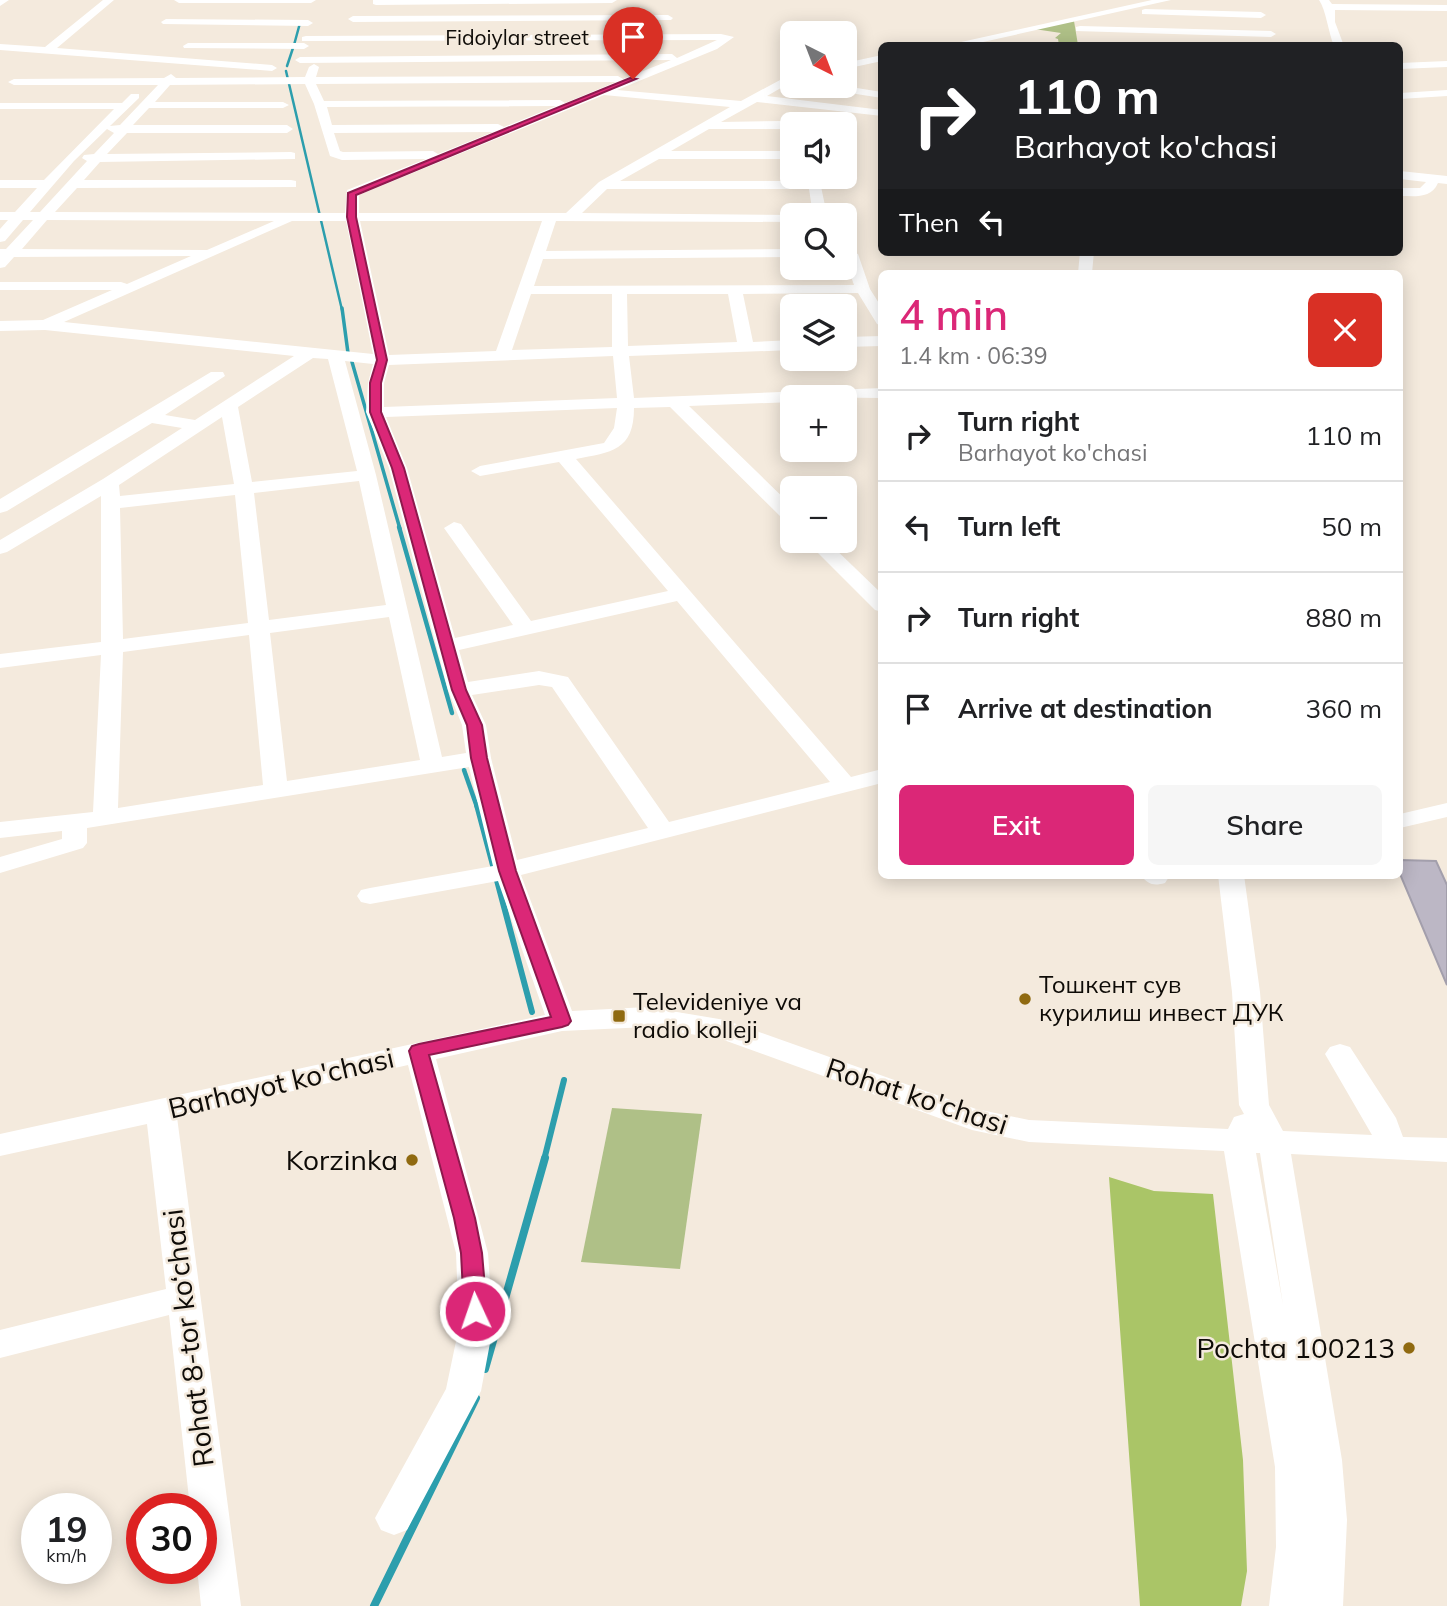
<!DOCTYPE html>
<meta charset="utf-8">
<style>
body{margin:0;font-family:Mulish,sans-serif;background:#f6f6f6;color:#202124;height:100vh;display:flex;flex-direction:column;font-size:26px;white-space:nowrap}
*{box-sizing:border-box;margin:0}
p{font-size:23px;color:#757577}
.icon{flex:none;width:38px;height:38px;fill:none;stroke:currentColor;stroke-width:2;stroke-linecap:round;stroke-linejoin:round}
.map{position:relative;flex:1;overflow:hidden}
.panel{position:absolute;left:878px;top:270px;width:525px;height:609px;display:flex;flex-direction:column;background:#fff;border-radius:10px;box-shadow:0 4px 18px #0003}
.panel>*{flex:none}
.guide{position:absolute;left:878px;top:42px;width:525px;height:214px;border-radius:10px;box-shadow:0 4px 18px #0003;background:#202124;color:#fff;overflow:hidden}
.needle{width:46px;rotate:138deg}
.tools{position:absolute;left:780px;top:21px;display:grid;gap:14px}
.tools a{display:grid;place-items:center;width:77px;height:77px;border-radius:10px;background:#fff;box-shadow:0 4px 18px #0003;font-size:35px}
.speed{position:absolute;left:21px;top:1493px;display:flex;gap:14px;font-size:35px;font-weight:700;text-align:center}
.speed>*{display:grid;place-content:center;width:91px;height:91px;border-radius:50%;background:#fff;box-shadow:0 4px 18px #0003;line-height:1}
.speed small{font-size:18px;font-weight:400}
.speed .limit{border:10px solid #d22;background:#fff;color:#111}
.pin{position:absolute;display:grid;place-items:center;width:60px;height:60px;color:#fff;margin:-72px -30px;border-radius:50% 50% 50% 0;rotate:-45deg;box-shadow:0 0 7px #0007}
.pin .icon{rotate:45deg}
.me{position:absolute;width:77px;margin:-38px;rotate:357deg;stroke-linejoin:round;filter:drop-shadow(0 0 5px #0008)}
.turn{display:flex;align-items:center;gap:24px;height:147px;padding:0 21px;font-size:32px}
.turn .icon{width:91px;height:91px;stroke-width:2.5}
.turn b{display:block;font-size:49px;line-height:60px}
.then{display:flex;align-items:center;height:66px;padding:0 21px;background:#0003;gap:14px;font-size:26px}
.round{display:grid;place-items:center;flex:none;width:74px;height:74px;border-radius:10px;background:#f6f6f6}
.overview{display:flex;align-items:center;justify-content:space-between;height:119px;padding:0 21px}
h1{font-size:42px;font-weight:600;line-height:52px;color:#db2777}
.primary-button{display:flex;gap:14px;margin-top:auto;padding:14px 21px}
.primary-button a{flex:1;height:80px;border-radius:10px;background:#db2777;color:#fff;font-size:28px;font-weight:600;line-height:80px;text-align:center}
.primary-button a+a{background:#f6f6f6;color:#202124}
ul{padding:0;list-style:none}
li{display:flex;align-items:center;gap:21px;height:91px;padding:0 21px;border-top:2px solid #e0e0e0}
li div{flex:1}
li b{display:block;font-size:26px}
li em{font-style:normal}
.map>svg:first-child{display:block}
.green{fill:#afc087}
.forest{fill:#aac567}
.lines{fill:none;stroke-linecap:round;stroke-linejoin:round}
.stream-far4{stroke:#2c9ead;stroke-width:2.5}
.stream-far3{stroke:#2c9ead;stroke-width:3.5}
.stream-far2{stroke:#2c9ead;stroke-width:4.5}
.stream-far1{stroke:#2c9ead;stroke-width:6}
.stream{stroke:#2c9ead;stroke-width:8}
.building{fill:#bcb7c5;stroke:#a39fac;stroke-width:2}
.minor{fill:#fff;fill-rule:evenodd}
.route{fill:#db2777;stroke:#8e194d;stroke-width:2}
.poi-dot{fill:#906a10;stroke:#f4eadd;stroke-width:2.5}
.labels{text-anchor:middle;stroke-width:5;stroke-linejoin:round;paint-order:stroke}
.far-street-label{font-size:21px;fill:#0e0b07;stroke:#f4eadd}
.poi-label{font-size:24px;fill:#0e0b07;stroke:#f4eadd;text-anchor:start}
.near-street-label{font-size:28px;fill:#0e0b07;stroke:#f4eadd}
.near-poi-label{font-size:28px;fill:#0e0b07;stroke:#f4eadd;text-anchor:end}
</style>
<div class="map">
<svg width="1447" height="1606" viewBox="0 0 1447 1606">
<rect width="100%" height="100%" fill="#f4eadd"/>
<g class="green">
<polygon points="1074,21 1078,45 1059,45 1058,39 1055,38 1061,33 1034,29"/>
<polygon points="612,1108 702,1114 680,1269 581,1262"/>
</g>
<polygon class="forest" points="1109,1177 1154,1191 1213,1194 1243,1460 1247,1571 1241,1606 1140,1606"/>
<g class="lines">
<g class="stream-far4">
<polyline points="294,45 300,23"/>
<polyline points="287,66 293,48"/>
<polyline points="286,71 342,310"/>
</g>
<g class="stream-far3">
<polyline points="342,308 348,353"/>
<polyline points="352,362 400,529"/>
</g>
<g class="stream-far2">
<polyline points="399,527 452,713"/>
<polyline points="464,770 477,807"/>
</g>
<g class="stream-far1">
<polyline points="477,805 532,1012"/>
<polyline points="544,1160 564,1080"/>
</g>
<g class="stream">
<polyline points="485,1369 545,1158"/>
<polyline points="374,1606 476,1398"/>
</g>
</g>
<polygon class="building" points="1400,860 1436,861 1447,885 1447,985 1400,874"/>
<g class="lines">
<g class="minor">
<polygon points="0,0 9,0 0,6"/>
<polygon points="103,0 114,0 57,48 272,65 277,68 272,71 0,50 0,44 45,47"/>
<polygon points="174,0 316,0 311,3 179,3"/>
<polygon points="373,0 617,0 612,3 376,5 373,4"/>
<polygon points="1152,0 1171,0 965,46 943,46"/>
<path d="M1319 0H1329L1332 4 1447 5V11L1335 10V22L1344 46H1334C1328 31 1326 10 1319 0Z"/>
<polygon points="1145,9 1261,12 1266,15 1261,18 1142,14 1142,10"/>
<polygon points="668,15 673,18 671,20 353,22 348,19 353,16"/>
<polygon points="166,19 308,20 313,23 308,26 163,24 161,22"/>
<polygon points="1080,26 1271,31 1276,34 1271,37 1076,31 1076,27"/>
<path d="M721 34 734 37 717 49 617 90 741 101 793 73V81L767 96 882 110V116L757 102 721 122 785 121 793 127V139L782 129H709L671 151H793V159H659L620 181H807V177H819L827 215H813L809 189H607L582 213 798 215H793V222L556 221 546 251 793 249V257L543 259 534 286 854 285 845 259V249L858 254 870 289 882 308V326L877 324 858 293 743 294 753 342 793 340V350L629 356 634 398 882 388V398L793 397V402L689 406 793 507V524L786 522 670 407 634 408C634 451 611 452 576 459L851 777 882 769V783L521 875 572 1011 647 1007 725 1020 976 1109 1029 1120 1228 1129 1234 1117 1244 1114 1239 1105 1232 992 1218 875H1244L1260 992 1269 1105 1283 1131 1372 1135 1325 1054 1330 1047 1340 1044 1350 1047 1396 1118 1403 1137 1447 1138V1162L1291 1154 1342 1460 1347 1520 1343 1606H1269L1276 1547 1275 1467 1224 1151 1029 1142 972 1130 721 1039 647 1027 562 1031 436 1059 488 1253 493 1327 481 1391 407 1530 394 1535 381 1530 375 1518 446 1389 459 1327 456 1253 408 1065 177 1117 241 1606H201L197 1568H201V1508H190L169 1315 0 1358V1330L166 1289 147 1124 0 1156V1134L545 1015 498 881 370 904 361 902 357 896 361 890 370 888 493 866 469 767 87 828V843L83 848 0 873V857L62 839V831L0 838V822L93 812 101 655 0 668V654L101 642V496L7 552 0 554V540L103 479 182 428 152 423 7 511 0 513V499L211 372H223L225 376 165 415 195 420 294 356 45 330 0 331V321L43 320 112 290H0V282H121L127 284 191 256 14 257 5 267 0 268V249H6L33 220H23L5 241 0 242V229L8 220H0V212H15L37 188H0V180H44L114 109H0V103H122L131 94H139V98L110 126 120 125 158 85H14L8 82 14 79 164 78 171 74 176 78 305 77 309 67 314 64 319 67 316 77 618 76 623 79 671 60 300 63 295 60 300 57 672 54 677 58 717 40 302 41V37L306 36ZM616 82 565 103 560 100 324 101 316 84ZM305 84 314 104 330 156 342 160 426 159 347 190 345 213 55 212 77 188 296 187V181L291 180H84L100 162 295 159V153L291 152 107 154 127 133H287L293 129 287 125H133L149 108H283L289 105 283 102H155L170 85ZM604 95 730 107 599 182 566 213H359V195ZM556 106 504 127 498 124 332 125 327 107ZM107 129 114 133 94 154 84 155 82 158 87 161 40 212H30L74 161ZM493 132 438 154 433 151 343 152 340 151 334 133ZM47 220 274 221 207 250 22 249ZM292 221H346L373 354 64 322ZM360 221H542L496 351 389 355ZM531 294H612V347L512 350ZM627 294H728L737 342 628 346ZM613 356 617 398 384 407V383L389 365ZM313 358 328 359 357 471 252 482 238 407ZM345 361 373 364 368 383 366 412 389 468 448 690 462 725 466 753 442 757 376 475ZM617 408 614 428 604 443 480 466 471 471 480 476 559 462 668 591 531 621 461 524 454 522 444 528 513 625 455 638 407 468 386 417ZM222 417 234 484 120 496 119 485ZM359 481 386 605 269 620 254 493ZM235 495 248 623 123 639 120 508ZM677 601 830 782 669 822 568 677 539 671 468 682 459 650ZM389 617 420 760 287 781 270 633ZM249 635 263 785 118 808 123 652ZM539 685 552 687 648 828 517 860 491 758 486 725 472 695ZM1256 1153H1260L1283 1305Z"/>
<polygon points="188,43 304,43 309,46 304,49 184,48 183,46"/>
<polygon points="882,55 882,61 845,69 845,63"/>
<polygon points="1447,61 1447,67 1400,69 1400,63"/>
<polygon points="818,86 844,86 882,92 882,98 824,89"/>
<polygon points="1447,90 1447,96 1400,99 1400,93"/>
<path d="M1400 171 1447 176V184L1438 183C1431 199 1415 196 1400 196V188H1420L1426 182 1400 179Z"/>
<polygon points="1080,252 1094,252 1092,273 1078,273"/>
<polygon points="882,336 882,346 845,347 845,337"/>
<polygon points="806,541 827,541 882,594 882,612 875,610"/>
<polygon points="1447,803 1447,817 1400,828 1400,814"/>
<path d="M1141 875H1168L1169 877 1165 883C1154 886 1148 885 1141 875Z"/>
</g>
</g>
<polygon class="route" points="630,78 636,79 356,195 356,217 387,360 381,383 381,412 404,468 466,690 482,725 487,758 516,871 571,1021 568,1025 562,1027 429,1055 475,1218 482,1253 487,1311 483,1317 475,1320 468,1317 464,1311 461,1253 454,1218 409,1051 412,1046 419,1044 551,1017 499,871 471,758 467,725 452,690 392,468 370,412 370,383 377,360 347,217 348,193"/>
<g class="poi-dot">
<circle cx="1025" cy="999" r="7"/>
<rect x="612" y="1009" width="14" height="14" rx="3.5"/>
<circle cx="412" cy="1160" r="7"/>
<circle cx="1409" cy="1348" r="7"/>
</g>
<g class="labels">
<g class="far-street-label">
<text x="517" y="45">Fidoiylar street</text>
</g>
<g class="poi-label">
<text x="1039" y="993">Тошкент сув<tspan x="1039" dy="28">курилиш инвест ДУК</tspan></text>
<text x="633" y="1010">Televideniye va<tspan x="633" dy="28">radio kolleji</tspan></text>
</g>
<g class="near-street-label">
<text transform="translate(281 1083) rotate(-13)" y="10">Barhayot ko'chasi</text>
<text transform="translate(917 1096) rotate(18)" y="10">Rohat ko'chasi</text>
<text transform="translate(188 1338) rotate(-97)" y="10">Rohat 8-tor ko‘chasi</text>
</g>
<g class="near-poi-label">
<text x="398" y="1170">Korzinka</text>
<text x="1395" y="1358">Pochta 100213</text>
</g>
</g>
</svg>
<div class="tools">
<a><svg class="needle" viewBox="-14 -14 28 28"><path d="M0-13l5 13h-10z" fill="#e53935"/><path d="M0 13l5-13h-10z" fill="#757577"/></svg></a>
<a><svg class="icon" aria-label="sound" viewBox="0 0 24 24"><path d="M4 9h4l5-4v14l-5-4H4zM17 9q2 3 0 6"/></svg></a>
<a><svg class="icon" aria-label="search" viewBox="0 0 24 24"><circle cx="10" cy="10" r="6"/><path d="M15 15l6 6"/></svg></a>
<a><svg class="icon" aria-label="layers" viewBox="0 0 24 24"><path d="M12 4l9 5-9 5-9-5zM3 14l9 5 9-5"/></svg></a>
<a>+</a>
<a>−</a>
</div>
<div class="speed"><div>19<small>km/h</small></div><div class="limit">30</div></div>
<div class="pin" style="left:633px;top:79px;background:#d93025"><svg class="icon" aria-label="arrive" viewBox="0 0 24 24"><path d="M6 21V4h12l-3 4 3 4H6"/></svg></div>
<svg class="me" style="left:475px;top:1311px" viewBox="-20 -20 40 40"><circle r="17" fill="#db2777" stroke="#fff" stroke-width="3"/><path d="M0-11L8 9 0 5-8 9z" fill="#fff"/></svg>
<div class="guide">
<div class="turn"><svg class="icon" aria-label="right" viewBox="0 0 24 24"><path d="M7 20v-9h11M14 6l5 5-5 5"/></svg><div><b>110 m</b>Barhayot ko'chasi</div></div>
<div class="then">Then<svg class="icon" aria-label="left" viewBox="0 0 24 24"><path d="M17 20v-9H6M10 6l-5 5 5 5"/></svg></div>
</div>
<section class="panel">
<div class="overview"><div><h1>4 min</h1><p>1.4 km · 06:39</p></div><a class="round" style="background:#d93025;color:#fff"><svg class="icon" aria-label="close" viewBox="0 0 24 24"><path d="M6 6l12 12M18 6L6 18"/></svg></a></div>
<ul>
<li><svg class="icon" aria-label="right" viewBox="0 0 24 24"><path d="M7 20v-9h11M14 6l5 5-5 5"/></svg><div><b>Turn right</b><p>Barhayot ko'chasi</p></div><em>110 m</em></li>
<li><svg class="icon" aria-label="left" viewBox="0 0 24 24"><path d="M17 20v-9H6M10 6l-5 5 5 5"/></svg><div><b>Turn left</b></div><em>50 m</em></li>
<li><svg class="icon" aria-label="right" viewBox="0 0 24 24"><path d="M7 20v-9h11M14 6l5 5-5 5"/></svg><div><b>Turn right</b></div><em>880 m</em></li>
<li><svg class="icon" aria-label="arrive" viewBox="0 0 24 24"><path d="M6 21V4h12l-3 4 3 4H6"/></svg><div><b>Arrive at destination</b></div><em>360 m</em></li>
</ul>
<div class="primary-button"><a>Exit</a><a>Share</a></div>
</section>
</div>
